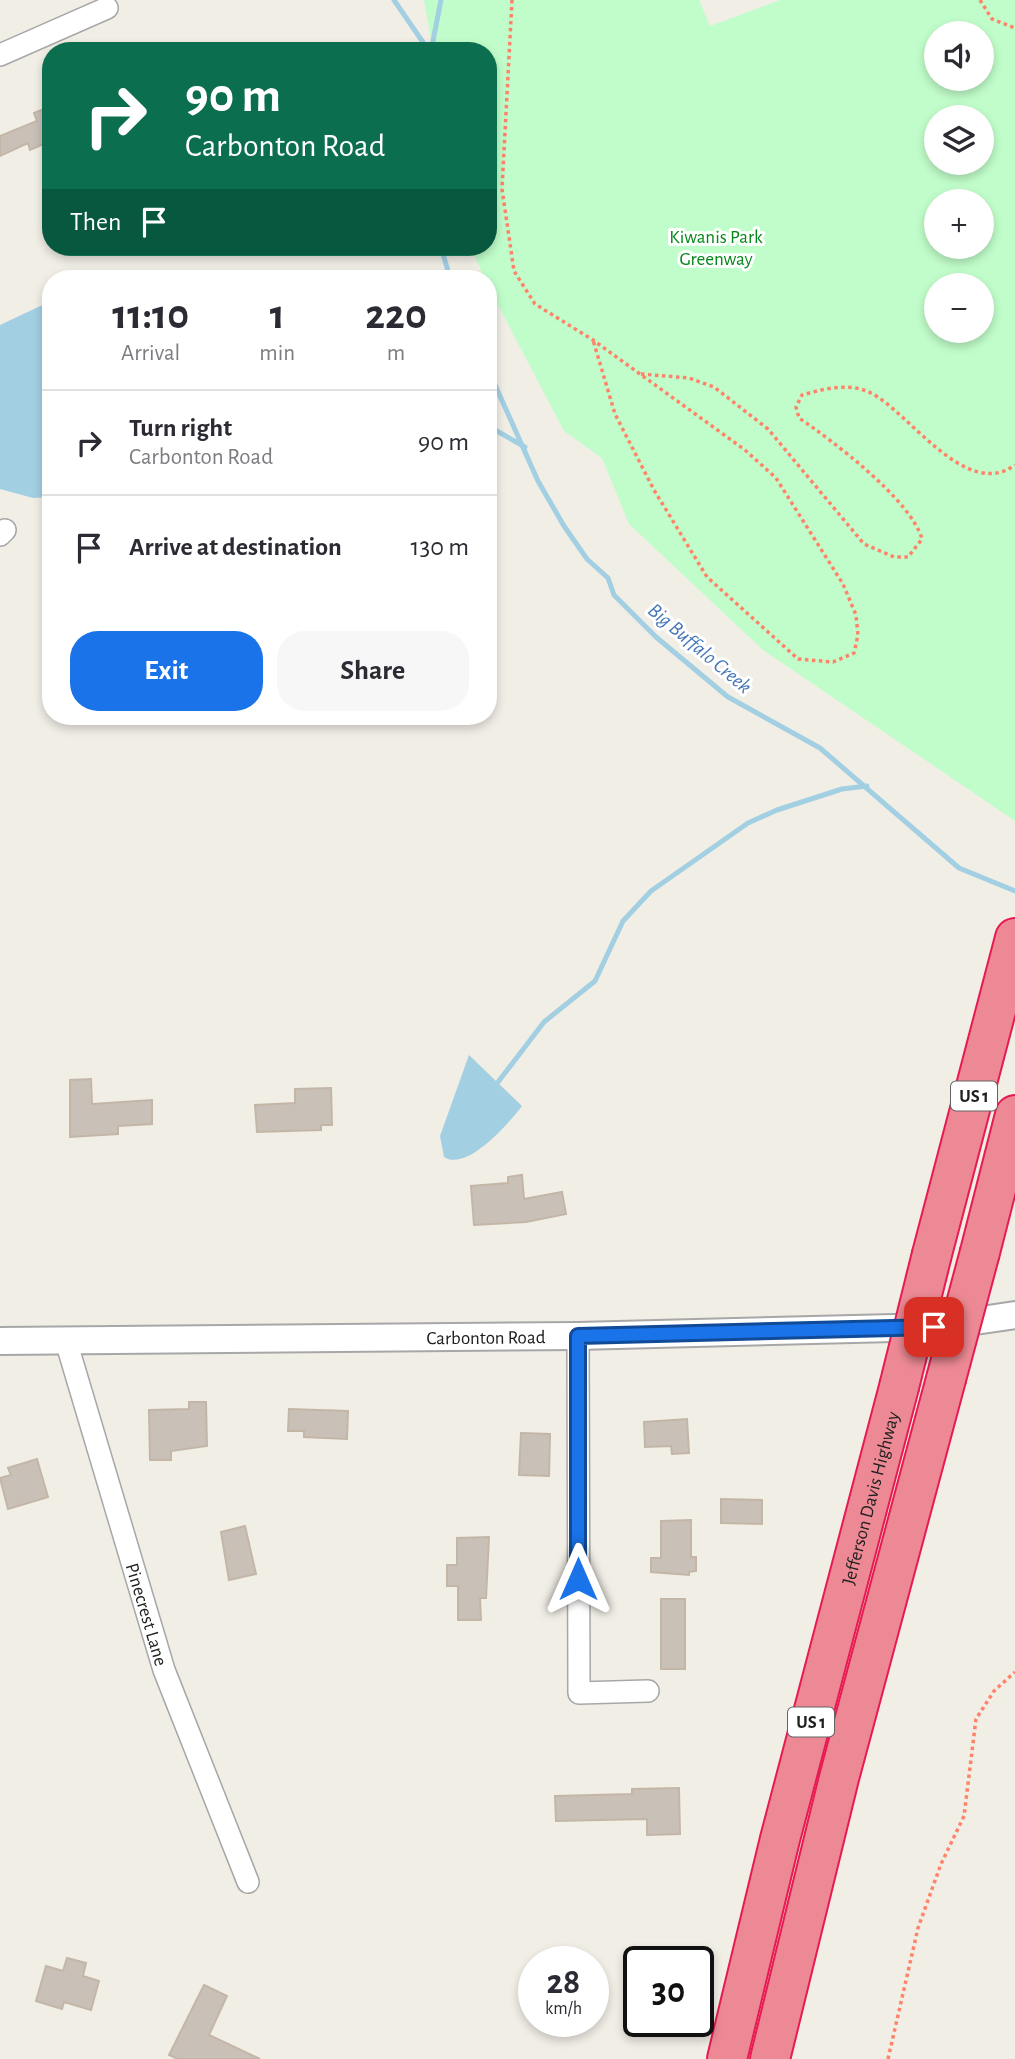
<!DOCTYPE html>
<meta charset="utf-8">
<style>
body{margin:0;font-family:"Alegreya Sans",sans-serif;background:#f7f7f7;color:#2b2b33;height:100vh;display:flex;flex-direction:column;font-size:26px;white-space:nowrap}
*{box-sizing:border-box;margin:0}
p{font-size:23px;color:#7c7c81}
.icon{flex:none;width:38px;height:38px;fill:none;stroke:currentColor;stroke-width:2;stroke-linecap:round;stroke-linejoin:round}
.map{position:relative;flex:1;overflow:hidden}
.side{position:absolute;left:42px;top:270px;width:455px;height:455px;display:flex;flex-direction:column;background:#fff;border-radius:28px;box-shadow:0 4px 10px #0003}
.side>*{flex:none}
.guide{position:absolute;left:42px;top:42px;width:455px;height:214px;border-radius:28px;box-shadow:0 4px 10px #0003;background:#0b6e4f;color:#fff;overflow:hidden}
.tools{position:absolute;left:924px;top:21px;display:grid;gap:14px}
.tools a{display:grid;place-items:center;width:70px;height:70px;border-radius:50%;background:#fff;box-shadow:0 4px 10px #0003;font-size:35px}
.speed{position:absolute;left:518px;top:1946px;display:flex;gap:14px;font-size:35px;font-weight:700;text-align:center}
.speed>*{display:grid;place-content:center;width:91px;height:91px;border-radius:50%;background:#fff;box-shadow:0 4px 10px #0003;line-height:1}
.speed small{font-size:18px;font-weight:400}
.speed .limit{border:4px solid #111;border-radius:10px;background:#fff;color:#111}
.pin{position:absolute;display:grid;place-items:center;width:60px;height:60px;color:#fff;margin:-30px;border-radius:14px;box-shadow:0 4px 10px #0006}
.me{position:absolute;width:77px;margin:-38px;rotate:0deg;stroke-linejoin:round;filter:drop-shadow(0 0 5px #0008)}
.turn{display:flex;align-items:center;gap:24px;height:147px;padding:0 28px;font-size:32px}
.turn .icon{width:91px;height:91px;stroke-width:2.5}
.turn b{display:block;font-size:49px;line-height:60px}
.then{display:flex;align-items:center;height:66px;padding:0 28px;background:#0003;gap:14px;font-size:26px}
.eta{display:flex;justify-content:space-evenly;align-items:center;height:119px;text-align:center}
.eta b{font-size:42px;font-weight:700;line-height:49px}
.action{display:flex;gap:14px;margin-top:auto;padding:14px 28px}
.action a{flex:1;height:80px;border-radius:28px;background:#1a73e8;color:#fff;font-size:28px;font-weight:700;line-height:80px;text-align:center}
.action a+a{background:#f7f7f7;color:#2b2b33}
ul{padding:0;list-style:none}
li{display:flex;align-items:center;gap:21px;height:105px;padding:0 28px;border-top:2px solid #e1e1e2}
li div{flex:1}
li b{display:block;font-size:26px}
li em{font-style:normal}
.map>svg:first-child{display:block}
.park{fill:#c1fdca;fill-rule:evenodd}
.water{fill:#a3cfe2}
.lines{fill:none;stroke-linecap:round;stroke-linejoin:round}
.stream{stroke:#a3cfe2;stroke-width:5}
.building{fill:#c9c1b8;stroke:#c4b6a7;stroke-width:2}
.minor-casing{stroke:#a7a7a7;stroke-width:24}
.tertiary-casing{stroke:#a7a7a7;stroke-width:30}
.motorway-casing{stroke:#e71a52;stroke-width:42}
.path{stroke:#ff8369;stroke-width:3.5;stroke-dasharray:3.5 3.5;stroke-linecap:butt}
.minor{stroke:#fff;stroke-width:21}
.tertiary{stroke:#fff;stroke-width:26}
.motorway{stroke:#ed8994;stroke-width:38}
.motorway-bridge-casing{stroke:#e71a52;stroke-width:42;stroke-linecap:butt}
.motorway-bridge{stroke:#ed8994;stroke-width:38}
.route-casing{stroke:#114b97;stroke-width:18}
.route{stroke:#1a73e8;stroke-width:12}
.labels{text-anchor:middle;stroke-width:6;stroke-linejoin:round;paint-order:stroke}
.shield{fill:#fff;stroke:#636363;stroke-width:2}
.shield-label{font-size:18px;font-weight:bold;fill:#202020}
.park-label{font-size:19px;fill:#048818;stroke:#fff}
.street-label{font-size:19px;fill:#202020;stroke:#fff}
.water-label{font-size:21px;font-style:italic;fill:#4576b7;stroke:#fff}
</style>
<div class="map">
<svg width="1015" height="2059" viewBox="0 0 1015 2059">
<rect width="100%" height="100%" fill="#f1eee6"/>
<path class="park" d="M424 0H699L710 26 780 0H1015V821L763 650 629 524 602 458 564 431 488 286V278H484L471 247H488V51H433ZM936 33H982V79H936ZM936 117H982V163H936ZM936 201H982V247H936ZM936 285H982V331H936Z"/>
<g class="water">
<polygon points="51,301 51,497 33,498 0,489 0,325"/>
<path d="M469 1055 522 1106C509 1123 467 1172 444 1157L440 1136Z"/>
</g>
<g class="lines">
<g class="stream">
<polyline points="394,0 429,51"/>
<polyline points="431,51 441,0"/>
<polyline points="441,247 450,278"/>
<polyline points="488,369 538,481 564,526 587,559 608,578 614,595 656,637 728,697 820,748 959,868 1015,891"/>
<polyline points="488,426 525,447"/>
<polyline points="495,1086 544,1022 595,981 623,921 651,891 748,823 777,810 842,789 867,786"/>
</g>
</g>
<g class="building">
<polygon points="51,106 51,154 46,143 30,150 28,143 0,156 0,136 37,121 34,113"/>
<polygon points="91,1079 92,1104 152,1100 152,1124 118,1126 118,1134 70,1137 70,1080"/>
<polygon points="331,1088 332,1125 321,1125 321,1130 257,1132 255,1105 295,1103 295,1089"/>
<polygon points="522,1175 524,1199 562,1192 566,1214 526,1222 474,1225 471,1186 508,1183 508,1177"/>
<polygon points="189,1402 206,1402 207,1446 171,1451 171,1460 150,1460 149,1410 189,1409"/>
<polygon points="289,1409 348,1411 347,1439 304,1437 304,1431 288,1431"/>
<polygon points="687,1419 689,1453 672,1454 671,1446 645,1447 644,1422"/>
<polygon points="521,1433 550,1434 549,1476 519,1475"/>
<polygon points="37,1459 48,1497 8,1509 0,1478 11,1475 8,1468"/>
<polygon points="721,1499 762,1500 762,1524 721,1523"/>
<polygon points="691,1520 691,1557 696,1557 696,1571 689,1572 689,1575 651,1572 651,1558 661,1558 661,1521"/>
<polygon points="245,1526 256,1574 229,1580 221,1532"/>
<polygon points="489,1537 486,1598 480,1598 481,1620 458,1620 458,1586 447,1586 447,1565 457,1565 457,1538"/>
<rect x="661" y="1599" width="24" height="70"/>
<polygon points="679,1788 680,1834 647,1835 647,1819 556,1821 555,1796 632,1794 632,1789"/>
<polygon points="67,1958 86,1963 83,1976 99,1981 91,2010 64,2002 62,2009 36,2001 46,1966 63,1971"/>
<polygon points="204,1985 227,1996 209,2035 260,2059 178,2059 169,2055"/>
</g>
<g class="lines">
<defs>
<g id="minor">
<polyline points="0,55 107,8"/>
<polyline points="0,535 5,530"/>
<polyline points="578,1336 579,1693 648,1691"/>
<path id="s1" d="M66 1341 164 1670 248 1882"/>
</g>
<g id="tertiary">
<path id="s2" d="M0 1341 578 1336 934 1327 1015 1315"/>
</g>
<g id="motorway">
<polyline points="980,1252 1015,1115"/>
<polyline points="932,1254 1015,938"/>
<path id="s3" d="M727 2059 780 1839 899 1387"/>
<polyline points="770,2059 839,1778 946,1379"/>
</g>
</defs>
<use href="#minor" class="minor-casing"/>
<use href="#tertiary" class="tertiary-casing"/>
<use href="#motorway" class="motorway-casing"/>
<g class="path">
<polyline points="512,0 502,189 514,271 535,304 593,340 745,450 776,478 843,584 856,615 858,635 854,653 833,662 798,659 707,577 654,490 615,414 593,340"/>
<polyline points="980,0 992,19 1015,28"/>
<path d="M641 374 689 378 714 387 768 429 864 544 894 557H908L922 539C911 500 833 441 799 418L796 407 802 395C824 389 849 382 871 393 910 413 966 501 1015 465"/>
<polyline points="888,2059 918,1928 941,1864 964,1816 976,1719 994,1691 1015,1672"/>
</g>
<use href="#minor" class="minor"/>
<use href="#tertiary" class="tertiary"/>
<use href="#motorway" class="motorway"/>
<defs>
<g id="motorway-bridge">
<polyline points="946,1379 980,1252"/>
<polyline points="899,1387 932,1254"/>
</g>
</defs>
<use href="#motorway-bridge" class="motorway-bridge-casing"/>
<use href="#motorway-bridge" class="motorway-bridge"/>
</g>
<g class="lines">
<defs>
<polyline id="route" points="578,1579 578,1336 934,1327"/>
</defs>
<use href="#route" class="route-casing"/>
<use href="#route" class="route"/>
</g>
<g class="labels">
<g class="shield">
<rect x="951" y="1081.5" width="46" height="29" rx="5"/>
<rect x="788" y="1707.5" width="46" height="29" rx="5"/>
</g>
<g class="shield-label">
<text x="974" y="1102">US 1</text>
<text x="811" y="1728">US 1</text>
</g>
<g class="park-label">
<text x="716" y="243">Kiwanis Park<tspan x="716" dy="22">Greenway</tspan></text>
</g>
<g class="street-label">
<text dy="7" stroke="none"><textPath href="#s2" startOffset="486">Carbonton Road</textPath></text>
<text dy="7" stroke="none"><textPath href="#s3" startOffset="579">Jefferson Davis Highway</textPath></text>
<text dy="7" stroke="none"><textPath href="#s1" startOffset="285">Pinecrest Lane</textPath></text>
</g>
<g class="water-label">
<text transform="translate(700 648) rotate(40)" y="7">Big Buffalo Creek</text>
</g>
</g>
</svg>
<div class="tools">
<a><svg class="icon" aria-label="sound" viewBox="0 0 24 24"><path d="M4 9h4l5-4v14l-5-4H4zM17 9q2 3 0 6"/></svg></a>
<a><svg class="icon" aria-label="layers" viewBox="0 0 24 24"><path d="M12 4l9 5-9 5-9-5zM3 14l9 5 9-5"/></svg></a>
<a>+</a>
<a>−</a>
</div>
<div class="speed"><div>28<small>km/h</small></div><div class="limit">30</div></div>
<div class="pin" style="left:934px;top:1327px;background:#d93025"><svg class="icon" aria-label="arrive" viewBox="0 0 24 24"><path d="M6 21V4h12l-3 4 3 4H6"/></svg></div>
<svg class="me" style="left:578px;top:1579px" viewBox="-20 -20 40 40"><path d="M0-17L14 15 0 8-14 15z" fill="#1a73e8" stroke="#fff" stroke-width="4"/></svg>
<div class="guide">
<div class="turn"><svg class="icon" aria-label="right" viewBox="0 0 24 24"><path d="M7 20v-9h11M14 6l5 5-5 5"/></svg><div><b>90 m</b>Carbonton Road</div></div>
<div class="then">Then<svg class="icon" aria-label="arrive" viewBox="0 0 24 24"><path d="M6 21V4h12l-3 4 3 4H6"/></svg></div>
</div>
<section class="side">
<div class="eta">
<div><b>11:10</b><p>Arrival</p></div>
<div><b>1</b><p>min</p></div>
<div><b>220</b><p>m</p></div>
</div>
<ul>
<li><svg class="icon" aria-label="right" viewBox="0 0 24 24"><path d="M7 20v-9h11M14 6l5 5-5 5"/></svg><div><b>Turn right</b><p>Carbonton Road</p></div><em>90 m</em></li>
<li><svg class="icon" aria-label="arrive" viewBox="0 0 24 24"><path d="M6 21V4h12l-3 4 3 4H6"/></svg><div><b>Arrive at destination</b></div><em>130 m</em></li>
</ul>
<div class="action"><a>Exit</a><a>Share</a></div>
</section>
</div>
